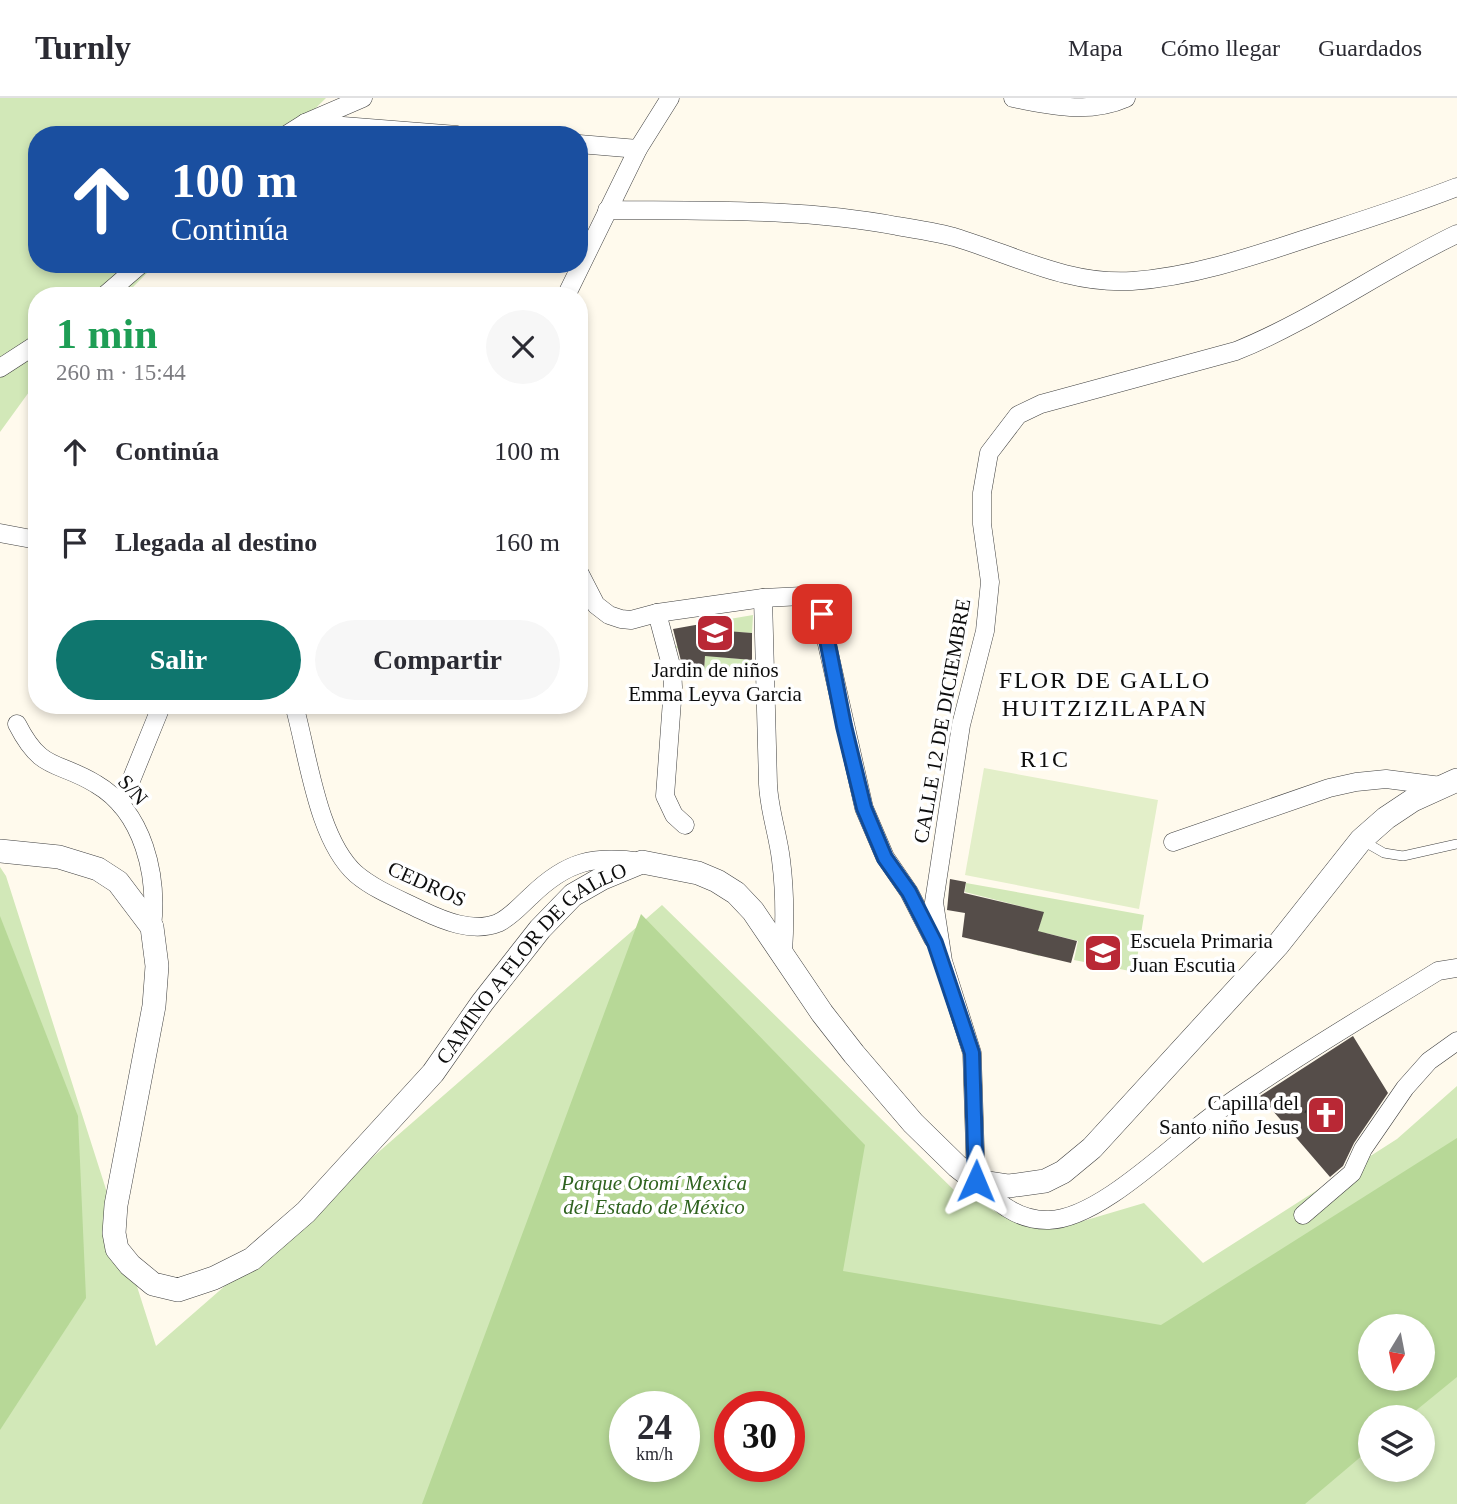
<!DOCTYPE html>
<html lang="es">
<meta charset="utf-8">
<style>
body{margin:0;font-family:"Times New Roman",serif;background:#f7f7f7;color:#2b2b33;height:100vh;display:flex;flex-direction:column;font-size:26px;white-space:nowrap}
*{box-sizing:border-box;margin:0}
p{font-size:23px;color:#7c7c81}
.icon{flex:none;width:38px;height:38px;fill:none;stroke:currentColor;stroke-width:2;stroke-linecap:round;stroke-linejoin:round}
.map{position:relative;flex:1;overflow:hidden}
.sheet{position:absolute;left:28px;top:189px;width:560px;height:427px;display:flex;flex-direction:column;background:#fff;border-radius:28px;box-shadow:0 4px 10px #0003}
.sheet>*{flex:none}
.top-card{position:absolute;left:28px;top:28px;width:560px;height:147px;border-radius:28px;box-shadow:0 4px 10px #0003;background:#1a4fa0;color:#fff;overflow:hidden}
.needle{width:46px;rotate:190deg}
.tools{position:absolute;left:1358px;top:1216px;display:grid;gap:14px}
.tools a{display:grid;place-items:center;width:77px;height:77px;border-radius:50%;background:#fff;box-shadow:0 4px 10px #0003;font-size:35px}
.speed{position:absolute;left:609px;top:1293px;display:flex;gap:14px;font-size:35px;font-weight:700;text-align:center}
.speed>*{display:grid;place-content:center;width:91px;height:91px;border-radius:50%;background:#fff;box-shadow:0 4px 10px #0003;line-height:1}
.speed small{font-size:18px;font-weight:400}
.speed .limit{border:10px solid #d22;background:#fff;color:#111}
.pin{position:absolute;display:grid;place-items:center;width:60px;height:60px;color:#fff;margin:-30px;border-radius:14px;box-shadow:0 4px 10px #0006}
.me{position:absolute;width:77px;margin:-38px;rotate:1deg;stroke-linejoin:round;filter:drop-shadow(0 0 5px #0008)}
.turn{display:flex;align-items:center;gap:24px;height:147px;padding:0 28px;font-size:32px}
.turn .icon{width:91px;height:91px;stroke-width:2.5}
.turn b{display:block;font-size:49px;line-height:60px}
.round{display:grid;place-items:center;flex:none;width:74px;height:74px;border-radius:37px;background:#f7f7f7}
.head{display:flex;align-items:center;justify-content:space-between;height:119px;padding:0 28px}
h1{font-size:42px;font-weight:700;line-height:52px;color:#1e9e55}
.cta{display:flex;gap:14px;margin-top:auto;padding:14px 28px}
.cta a{flex:1;height:80px;border-radius:42px;background:#0f766e;color:#fff;font-size:28px;font-weight:700;line-height:80px;text-align:center}
.cta a+a{background:#f7f7f7;color:#2b2b33}
ul{padding:0;list-style:none}
li{display:flex;align-items:center;gap:21px;height:91px;padding:0 28px}
li div{flex:1}
li b{display:block;font-size:26px}
li em{font-style:normal}
header{display:flex;align-items:center;gap:42px;box-sizing:border-box;height:98px;padding:0 35px;background:#fff;border-bottom:2px solid #e1e1e2}
header strong{font-size:33px}
nav{display:flex;gap:38px;margin-inline-start:auto;font-size:24px}
.map>svg:first-child{display:block}
.green{fill:#d2e8b8;fill-rule:evenodd}
.forest{fill:#b7d897;fill-rule:evenodd}
.pitch{fill:#e3efc9}
.building{fill:#554d49}
.lines{fill:none;stroke-linecap:round;stroke-linejoin:round}
.service-casing{stroke:#404040;stroke-width:10}
.minor-casing{stroke:#404040;stroke-width:19}
.tertiary-casing{stroke:#404040;stroke-width:24}
.path{stroke:#2f2f2f;stroke-width:2.5;stroke-dasharray:7 3.5;stroke-linecap:butt}
.service{stroke:#fff;stroke-width:9}
.minor{stroke:#fff;stroke-width:18}
.tertiary{stroke:#fff;stroke-width:23}
.route-casing{stroke:#114b97;stroke-width:18}
.route{stroke:#1a73e8;stroke-width:12}
.labels{text-anchor:middle;stroke-width:7;stroke-linejoin:round;paint-order:stroke}
.poi-label{font-size:21px;fill:#0d0d0d;stroke:#fff}
.street-label{font-size:21px;fill:#0d0d0d;stroke:#fff}
.park-label{font-size:21px;font-style:italic;fill:#2f631f;stroke:#fff}
.quarter-label{font-size:24px;letter-spacing:2px;fill:#0d0d0d;stroke:#fff}
</style>
<header>
<strong>Turnly</strong>
<nav><a>Mapa</a><a>Cómo llegar</a><a>Guardados</a></nav>
</header>
<div class="map">
<svg width="1457" height="1406" viewBox="0 0 1457 1406">
<rect width="100%" height="100%" fill="#fffaed"/>
<g class="green">
<polygon points="0,0 326,0 288,37 37,37 37,166 156,166 124,198 37,198 37,283 0,334"/>
<polygon points="753,517 752,535 721,533 721,559 751,562 751,569 704,573 705,556 672,549 717,542 712,524"/>
<path d="M0 769 6 778 156 1248 662 807 956 1094 1056 1131 1144 1105 1203 1165 1397 1041 1457 988V1406H0ZM1370 1228H1423V1281H1370ZM625 1309H684V1368H625ZM730 1309H789V1368H730ZM1370 1320H1423V1372H1370Z"/>
<polygon points="966,785 1144,817 1135,874 1074,862 1078,843 1046,835 1039,858 1032,856 1043,814 965,794"/>
</g>
<g class="forest">
<path d="M641 816 865 1047 843 1173 1161 1227 1457 1040V1279L1408 1319 1370 1320V1351L1305 1406H422ZM1370 1228H1423V1281H1370ZM625 1309H684V1368H625ZM730 1309H789V1368H730Z"/>
<polygon points="0,818 78,1018 86,1200 0,1332"/>
</g>
<polygon class="pitch" points="984,670 1158,702 1139,811 965,777"/>
<g class="building">
<polygon points="712,524 714,532 752,535 752,562 705,558 704,573 684,575 673,531"/>
<polygon points="950,781 966,784 964,795 1044,814 1038,833 1077,843 1071,865 962,839 965,815 947,812"/>
<polygon points="1353,938 1388,995 1354,1045 1343,1068 1330,1079 1260,998"/>
</g>
<g class="lines">
<defs>
<polyline id="service" points="1363,743 1384,755 1403,758 1457,746"/>
<g id="minor">
<path d="M1013 0C1050 8 1090 16 1126 0"/>
<polyline points="305,25 457,37"/>
<polyline points="286,37 305,25 363,0"/>
<polyline points="579,46 638,51"/>
<path d="M607 112C703 113 802 110 897 128 916 131 935 134 954 139 1014 157 1068 187 1132 183 1190 179 1248 160 1302 142 1354 125 1406 109 1457 89"/>
<path d="M1457 136C1381 172 1313 222 1236 253L1041 306 1018 317 989 355 982 395V426L990 484 985 533 961 627 934 804 943 863 972 955 976 1083C997 1104 1017 1123 1049 1122 1099 1121 1172 1047 1213 1017 1230 1004 1248 992 1265 981 1322 943 1380 909 1438 873L1457 870"/>
<polyline points="104,198 141,166"/>
<polyline points="566,198 638,51 670,0"/>
<polyline points="0,270 37,246"/>
<polyline points="0,435 37,442"/>
<polyline points="579,474 596,507 609,517 621,521 631,522 657,515 763,500 803,498 812,501 818,506 864,710 885,759 909,794 933,841"/>
<path d="M763 500 768 686C769 712 778 736 781 762 785 793 785 824 783 855"/>
<polyline points="657,515 672,571 673,589 665,698 674,717 685,727"/>
<path d="M294 607C308 656 317 741 356 776 375 792 399 801 421 812 444 823 473 835 498 825 511 819 520 808 531 798 567 763 593 757 642 764"/>
<path d="M17 626C42 675 57 662 96 686 144 714 158 778 152 829"/>
<polyline points="121,707 160,611"/>
<polyline points="1173,744 1329,690 1356,684 1386,681 1441,688"/>
<polyline points="1303,1117 1352,1075 1363,1051 1405,990 1429,963 1457,943"/>
</g>
<g id="tertiary">
<path id="s1" d="M0 753 59 759 98 771 118 784 152 829 157 868 154 908 116 1107 114 1135 117 1151 130 1167 153 1186 178 1192 214 1180 252 1161 306 1114 433 975 482 905 540 831 573 797 601 781 642 764 698 775 717 783 736 795 753 813 822 915 854 956 913 1025 957 1068 976 1083 1009 1088 1045 1083 1063 1074 1092 1050 1277 848 1361 742 1386 720 1413 702 1457 682"/>
</g>
</defs>
<use href="#service" class="service-casing"/>
<use href="#minor" class="minor-casing"/>
<use href="#tertiary" class="tertiary-casing"/>
<path class="path" d="M1253 1008C1270 1014 1289 1006 1306 1014"/>
<use href="#service" class="service"/>
<use href="#minor" class="minor"/>
<use href="#tertiary" class="tertiary"/>
</g>
<g class="lines">
<defs>
<polyline id="route" points="822,516 844,628 864,710 885,760 909,794 935,845 972,955 976,1083"/>
</defs>
<use href="#route" class="route-casing"/>
<use href="#route" class="route"/>
</g>
<defs>
<symbol id="school-square" viewBox="-11 -11 22 22"><rect x="-9" y="-9" width="18" height="18" rx="4" fill="#b92835" stroke="#fff"/><path d="M0-5L7-2L0 1L-7-2ZM-4 1L0 2.5L4 1V4Q0 6-4 4Z" fill="#fff"/></symbol>
<symbol id="church-square" viewBox="-11 -11 22 22"><rect x="-9" y="-9" width="18" height="18" rx="4" fill="#b92835" stroke="#fff"/><path d="M-1.2-6h2.4v3.5h3.3v2.4h-3.3V6h-2.4V-.1h-3.3v-2.4h3.3Z" fill="#fff"/></symbol>
</defs>
<g fill-rule="evenodd">
<use href="#school-square" x="693" y="513" width="44" height="44"/>
<use href="#school-square" x="1081" y="833" width="44" height="44"/>
<use href="#church-square" x="1304" y="995" width="44" height="44"/>
</g>
<g class="labels">
<g class="poi-label">
<text x="715" y="579">Jardin de niños<tspan x="715" dy="24">Emma Leyva Garcia</tspan></text>
<text x="1130" y="850" text-anchor="start">Escuela Primaria<tspan x="1130" dy="24">Juan Escutia</tspan></text>
<text x="1299" y="1012" text-anchor="end">Capilla del<tspan x="1299" dy="24">Santo niño Jesus</tspan></text>
</g>
<g class="street-label">
<text transform="translate(942 623) rotate(-80)" y="7">CALLE 12 DE DICIEMBRE</text>
<text transform="translate(133 692) rotate(48)" y="7">S/N</text>
<text transform="translate(427 786) rotate(24)" y="7">CEDROS</text>
<text dy="7" stroke="none"><textPath href="#s1" startOffset="1073">CAMINO A FLOR DE GALLO</textPath></text>
</g>
<g class="park-label">
<text x="654" y="1092">Parque Otomí Mexica<tspan x="654" dy="24">del Estado de México</tspan></text>
</g>
<g class="quarter-label">
<text x="1105" y="590">FLOR DE GALLO<tspan x="1105" dy="28">HUITZIZILAPAN</tspan></text>
<text x="1045" y="669">R1C</text>
</g>
</g>
</svg>
<div class="tools">
<a><svg class="needle" viewBox="-14 -14 28 28"><path d="M0-13l5 13h-10z" fill="#e53935"/><path d="M0 13l5-13h-10z" fill="#7c7c81"/></svg></a>
<a><svg class="icon" aria-label="layers" viewBox="0 0 24 24"><path d="M12 4l9 5-9 5-9-5zM3 14l9 5 9-5"/></svg></a>
</div>
<div class="speed"><div>24<small>km/h</small></div><div class="limit">30</div></div>
<div class="pin" style="left:822px;top:516px;background:#d93025"><svg class="icon" aria-label="arrive" viewBox="0 0 24 24"><path d="M6 21V4h12l-3 4 3 4H6"/></svg></div>
<svg class="me" style="left:976px;top:1083px" viewBox="-20 -20 40 40"><path d="M0-17L14 15 0 8-14 15z" fill="#1a73e8" stroke="#fff" stroke-width="4"/></svg>
<div class="top-card">
<div class="turn"><svg class="icon" aria-label="ahead" viewBox="0 0 24 24"><path d="M12 20V5M6 11l6-6 6 6"/></svg><div><b>100 m</b>Continúa</div></div>
</div>
<section class="sheet">
<div class="head"><div><h1>1 min</h1><p>260 m · 15:44</p></div><a class="round"><svg class="icon" aria-label="close" viewBox="0 0 24 24"><path d="M6 6l12 12M18 6L6 18"/></svg></a></div>
<ul>
<li><svg class="icon" aria-label="ahead" viewBox="0 0 24 24"><path d="M12 20V5M6 11l6-6 6 6"/></svg><div><b>Continúa</b></div><em>100 m</em></li>
<li><svg class="icon" aria-label="arrive" viewBox="0 0 24 24"><path d="M6 21V4h12l-3 4 3 4H6"/></svg><div><b>Llegada al destino</b></div><em>160 m</em></li>
</ul>
<div class="cta"><a>Salir</a><a>Compartir</a></div>
</section>
</div>
